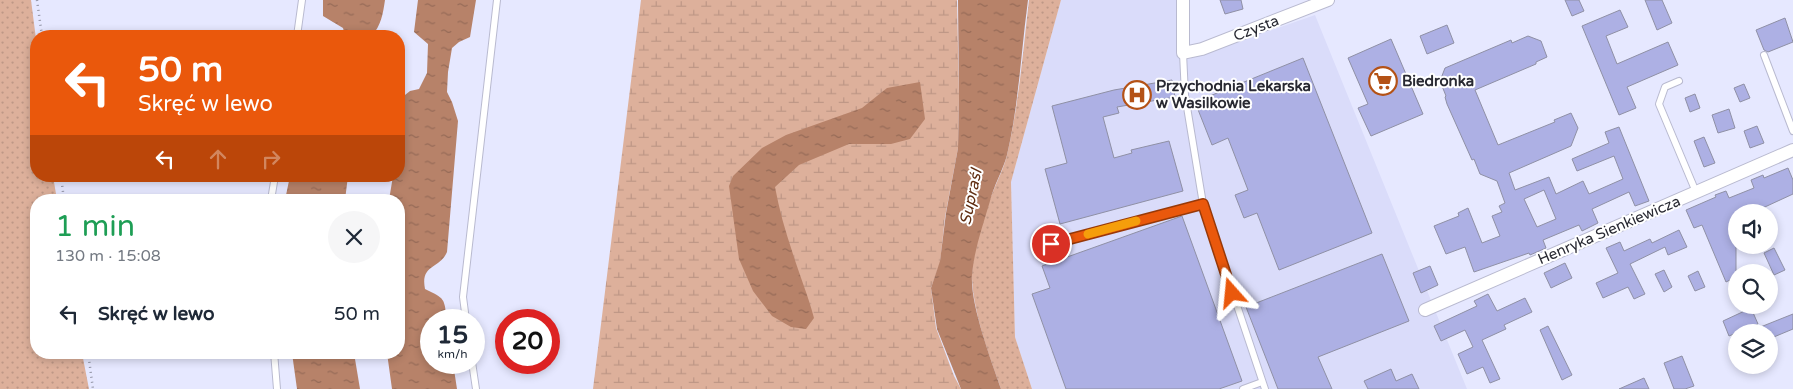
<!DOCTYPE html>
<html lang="pl">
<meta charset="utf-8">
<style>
body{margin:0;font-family:"Varela Round",sans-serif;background:#f6f6f7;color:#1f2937;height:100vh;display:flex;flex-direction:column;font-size:19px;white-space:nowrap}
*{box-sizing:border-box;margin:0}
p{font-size:16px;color:#747a83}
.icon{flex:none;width:28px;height:28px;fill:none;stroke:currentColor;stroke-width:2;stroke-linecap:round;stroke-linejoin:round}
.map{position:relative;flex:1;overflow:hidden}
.drawer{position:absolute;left:30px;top:194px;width:375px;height:165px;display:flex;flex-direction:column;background:#fff;border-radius:20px;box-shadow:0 2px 8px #0003}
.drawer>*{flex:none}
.banner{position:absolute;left:30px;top:30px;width:375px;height:152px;border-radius:20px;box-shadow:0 2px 8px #0003;background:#ea580c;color:#fff;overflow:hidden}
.buttons{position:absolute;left:1728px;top:204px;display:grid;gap:10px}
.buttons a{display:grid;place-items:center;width:50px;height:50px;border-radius:50%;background:#fff;box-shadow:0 2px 8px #0003;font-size:25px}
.speed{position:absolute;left:420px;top:309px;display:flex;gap:10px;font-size:25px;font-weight:700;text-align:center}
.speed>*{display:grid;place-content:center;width:65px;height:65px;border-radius:50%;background:#fff;box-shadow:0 2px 8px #0003;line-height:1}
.speed small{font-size:12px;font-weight:400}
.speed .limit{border:8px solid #d22;background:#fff;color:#111}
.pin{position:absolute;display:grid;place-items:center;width:42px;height:42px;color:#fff;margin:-21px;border:2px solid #fff;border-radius:50%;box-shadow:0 1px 5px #0007}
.me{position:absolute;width:55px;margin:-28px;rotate:342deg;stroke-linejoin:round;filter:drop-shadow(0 0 4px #0008)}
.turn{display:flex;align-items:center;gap:18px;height:105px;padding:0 25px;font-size:22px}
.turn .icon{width:65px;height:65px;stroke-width:2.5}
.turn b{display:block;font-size:35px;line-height:42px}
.lanes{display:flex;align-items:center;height:48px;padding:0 25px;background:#0003;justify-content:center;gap:25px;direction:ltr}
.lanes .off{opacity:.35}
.round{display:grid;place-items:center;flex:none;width:52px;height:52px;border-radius:26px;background:#f6f6f7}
.head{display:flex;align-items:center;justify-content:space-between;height:85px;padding:0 25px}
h1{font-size:30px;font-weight:600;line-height:38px;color:#1e9e55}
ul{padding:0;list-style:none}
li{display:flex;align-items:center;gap:15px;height:70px;padding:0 25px}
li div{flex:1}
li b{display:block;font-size:19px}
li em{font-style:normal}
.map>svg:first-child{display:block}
.built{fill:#dadcfa}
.grass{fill:url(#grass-dots)}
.wetland{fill:url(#wetland-marsh)}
.water{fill:url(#water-ripples)}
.building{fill:#adb0e4;stroke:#8f90a5;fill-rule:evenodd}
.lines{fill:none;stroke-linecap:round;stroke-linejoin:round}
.service-casing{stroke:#b9bad0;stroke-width:8}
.minor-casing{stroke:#b9bad0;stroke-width:14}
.path{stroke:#9496a7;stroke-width:2.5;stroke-dasharray:1 4;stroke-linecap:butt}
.service{stroke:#fff;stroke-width:6}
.minor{stroke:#fff;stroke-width:12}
.route-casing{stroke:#983908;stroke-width:12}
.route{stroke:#ea580c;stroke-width:9}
.slow{stroke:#f59e0b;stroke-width:9}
.labels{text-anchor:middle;stroke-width:4;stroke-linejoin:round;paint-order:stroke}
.street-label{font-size:15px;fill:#282932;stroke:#fff}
.poi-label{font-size:15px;font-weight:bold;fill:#282932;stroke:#fff;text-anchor:start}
.water-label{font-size:16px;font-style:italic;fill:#602d11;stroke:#fff}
</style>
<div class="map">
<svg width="1793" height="389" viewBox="0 0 1793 389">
<defs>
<pattern id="grass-dots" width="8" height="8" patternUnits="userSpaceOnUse" patternTransform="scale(1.25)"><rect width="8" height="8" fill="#ddb09b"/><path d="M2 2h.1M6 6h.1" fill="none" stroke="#be9786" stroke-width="1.8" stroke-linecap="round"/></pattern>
<pattern id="wetland-marsh" width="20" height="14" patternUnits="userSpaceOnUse" patternTransform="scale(1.25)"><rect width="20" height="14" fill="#ddb09b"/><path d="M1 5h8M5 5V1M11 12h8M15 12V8" fill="none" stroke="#be9786"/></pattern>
<pattern id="water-ripples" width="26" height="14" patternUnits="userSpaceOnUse" patternTransform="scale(1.25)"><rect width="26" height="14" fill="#b78269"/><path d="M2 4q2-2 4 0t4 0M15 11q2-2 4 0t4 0" fill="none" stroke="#956a57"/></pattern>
</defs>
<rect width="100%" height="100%" fill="#e6e8ff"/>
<polygon class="built" points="1061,0 1176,0 1180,62 1315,15 1467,389 1032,389 1015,337 1011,182"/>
<g class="grass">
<polygon points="0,0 31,0 36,39 36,176 53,176 57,200 36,200 36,352 82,353 89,389 0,389"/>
<path d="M1029 0H1061L1011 182 1015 337 1032 389H1001C989 355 974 315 972 279 971 257 984 214 992 194 997 181 1004 168 1007 155 1019 104 1023 51 1029 0Z"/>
</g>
<polygon class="wetland" points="641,0 957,0 959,96 958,148 945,217 940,263 931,288 936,328 954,376 961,389 593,389"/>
<g class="water">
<path d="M323 0H385C383 14 381 25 372 36H345L343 28 323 16Z"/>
<path d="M418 0H476L470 37 459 42 452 48 448 72 447 92 452 102 458 121 447 252C440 269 420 264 425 289 445 299 444 297 447 320H431V362L453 363 457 389H392L387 353 399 352V294C407 287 405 274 399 266V200H389L393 176H399V137L405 95 410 91 419 89 427 73 428 44 414 32Z"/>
<path d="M958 0H1028C1021 51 1019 104 1007 155 1003 170 994 185 990 201 983 225 974 250 972 275 970 304 991 360 1001 389H961L937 329 931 288 940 261 946 213 958 148 959 96Z"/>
<path d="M920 82 925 119 910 139 891 144H849L799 165 775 187C779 209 785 230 792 251 799 274 808 295 814 318L806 329 791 327 772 316 753 291 739 259 729 186 733 176 762 148 786 135 862 108 887 88Z"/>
<polygon points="290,176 348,176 345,200 285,200"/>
<polygon points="292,353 354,353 360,389 297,389"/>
</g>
<g class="building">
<polygon points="1220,0 1241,0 1243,9 1225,14"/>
<polygon points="1565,0 1579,0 1584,11 1572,16"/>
<polygon points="1645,0 1662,0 1672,23 1657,30"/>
<polygon points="1620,10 1628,27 1606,36 1617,64 1668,42 1678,65 1627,87 1636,108 1619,115 1582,26"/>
<polygon points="1785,18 1793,42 1768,52 1764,50 1756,30"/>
<polygon points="1447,25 1454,43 1427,54 1420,36"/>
<path d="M1528 36 1541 41 1547 57 1536 62V64L1475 90 1498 145 1555 122 1554 120 1571 113 1578 128 1571 146 1509 173 1515 190 1549 177 1556 194 1583 181 1589 194 1623 179 1614 156 1577 171 1572 159 1609 143 1605 132 1619 127 1649 201 1635 206 1629 192 1592 209 1598 223 1582 231 1579 225 1543 240 1546 248 1530 255 1529 253 1474 272 1465 247 1446 254 1434 226 1459 216 1458 213 1468 208 1482 243 1500 236 1492 216 1502 212 1499 206 1505 203 1497 181 1480 174 1474 159 1472 160 1447 104 1445 97 1446 96 1440 81 1445 68 1504 43 1511 40 1512 43ZM1544 190 1556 219 1537 227 1524 199Z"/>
<polygon points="1391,39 1423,114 1371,136 1358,108 1368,104 1348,58"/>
<polygon points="1303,58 1372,233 1279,270 1257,213 1244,218 1235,195 1248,190 1228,138 1212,145 1195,102"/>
<polygon points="1172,80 1175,97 1117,107 1119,113 1103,117 1114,158 1132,153 1131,150 1169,141 1183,191 1060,224 1045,169 1067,163 1052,106 1114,90"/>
<polygon points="1744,84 1750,98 1740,102 1734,88"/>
<polygon points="1695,94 1700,108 1690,112 1685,98"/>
<polygon points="1729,109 1735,128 1718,133 1712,115"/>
<polygon points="1757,126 1764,143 1750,148 1744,131"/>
<polygon points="1704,137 1715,163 1704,167 1694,141"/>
<polygon points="1788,168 1793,180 1793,194 1754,212 1736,212 1736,277 1726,282 1702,225 1694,228 1686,210 1716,197 1715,195 1726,191 1729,198 1754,188 1751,180 1763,175 1764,178"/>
<polygon points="1182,216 1242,381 1219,389 1066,389 1032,294 1050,288 1042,266"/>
<polygon points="1679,230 1687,247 1668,255 1665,247 1630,264 1645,294 1634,299 1628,287 1603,298 1596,283 1618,273 1606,248 1620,242 1624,251 1650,239 1652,243"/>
<polygon points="1774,248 1785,270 1774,275 1764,253"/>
<polygon points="1382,254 1409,321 1318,357 1332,389 1278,389 1246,307"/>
<polygon points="1565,263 1572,278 1551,288 1544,273"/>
<polygon points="1430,266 1438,285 1421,293 1413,273"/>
<polygon points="1664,270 1672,287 1664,292 1655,274"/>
<polygon points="1698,271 1705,287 1695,291 1688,276"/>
<polygon points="1488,294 1497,311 1525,298 1532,312 1504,325 1506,329 1482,340 1500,379 1490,383 1483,367 1467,374 1458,354 1473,347 1465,330 1441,341 1434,326 1477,306 1474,301"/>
<polygon points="1751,308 1758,324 1729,336 1723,321"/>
<polygon points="1793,314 1793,329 1769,339 1769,332 1748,332"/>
<polygon points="1548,326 1572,375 1562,380 1540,330"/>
<polygon points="1682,356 1694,386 1685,389 1674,389 1664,363"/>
<polygon points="1391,369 1396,381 1412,374 1419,389 1368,389 1364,381"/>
<polygon points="1644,378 1649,389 1619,389"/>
</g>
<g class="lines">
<defs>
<g id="service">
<polyline points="297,36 302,0"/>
<polyline points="1183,53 1185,95 1203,204 1265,389"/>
<polyline points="1764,55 1793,131"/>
<polyline points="1679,81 1665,87 1659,104 1696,192"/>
<polyline points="271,200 275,176"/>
<polyline points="1051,244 1203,204"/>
<polyline points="466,320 463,297 497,0"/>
<polyline points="274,352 277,389"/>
<polyline points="472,362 476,389"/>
<polyline points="1243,389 1262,382"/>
</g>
<g id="minor">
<polyline points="1183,0 1183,53 1202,49 1328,0"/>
<polyline points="1425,310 1793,150"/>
</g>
</defs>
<use href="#service" class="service-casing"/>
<use href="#minor" class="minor-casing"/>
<g class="path">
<polyline points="37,0 42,36"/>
<polyline points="61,176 64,200"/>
<polyline points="88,352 93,389"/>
</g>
<use href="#service" class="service"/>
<use href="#minor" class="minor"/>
</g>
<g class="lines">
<defs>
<polyline id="route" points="1051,244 1203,204 1232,293"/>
</defs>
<use href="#route" class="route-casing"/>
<use href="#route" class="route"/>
<polyline class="slow" points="1088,234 1136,221"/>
</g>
<defs>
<symbol id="supermarket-ring" viewBox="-11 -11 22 22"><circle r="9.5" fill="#fff" stroke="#b45216" stroke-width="1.5"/><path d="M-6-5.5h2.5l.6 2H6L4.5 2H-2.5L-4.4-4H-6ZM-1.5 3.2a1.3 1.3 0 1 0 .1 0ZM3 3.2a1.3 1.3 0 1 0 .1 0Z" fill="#b45216"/></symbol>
<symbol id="hospital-ring" viewBox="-11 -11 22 22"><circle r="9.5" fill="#fff" stroke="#b45216" stroke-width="1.5"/><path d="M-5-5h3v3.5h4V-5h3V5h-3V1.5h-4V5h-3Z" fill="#b45216"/></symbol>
</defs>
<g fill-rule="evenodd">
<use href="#supermarket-ring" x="1367" y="65" width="32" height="32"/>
<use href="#hospital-ring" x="1121" y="79" width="32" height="32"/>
</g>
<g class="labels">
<g class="street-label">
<text transform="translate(1256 28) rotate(-21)" y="5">Czysta</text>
<text transform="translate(1609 230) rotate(-23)" y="5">Henryka Sienkiewicza</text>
</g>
<g class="poi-label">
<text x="1402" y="86">Biedronka</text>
<text x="1156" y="91">Przychodnia Lekarska<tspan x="1156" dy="17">w Wasilkowie</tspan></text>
</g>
<g class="water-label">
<text transform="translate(970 197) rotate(-78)" y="6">Supraśl</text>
</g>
</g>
</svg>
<div class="buttons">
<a><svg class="icon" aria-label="sound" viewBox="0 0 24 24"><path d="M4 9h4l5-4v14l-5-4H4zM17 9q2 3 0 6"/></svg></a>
<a><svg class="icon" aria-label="search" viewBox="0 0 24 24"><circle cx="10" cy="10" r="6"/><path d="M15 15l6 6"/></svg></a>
<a><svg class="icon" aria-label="layers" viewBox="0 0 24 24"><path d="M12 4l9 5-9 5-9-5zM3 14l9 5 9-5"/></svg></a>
</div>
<div class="speed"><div>15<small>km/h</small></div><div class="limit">20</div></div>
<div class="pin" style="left:1051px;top:244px;background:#d93025"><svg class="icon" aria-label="arrive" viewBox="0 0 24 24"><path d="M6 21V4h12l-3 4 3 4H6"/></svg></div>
<svg class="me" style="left:1232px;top:293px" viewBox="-20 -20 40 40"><path d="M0-17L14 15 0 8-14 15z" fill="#ea580c" stroke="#fff" stroke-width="4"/></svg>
<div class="banner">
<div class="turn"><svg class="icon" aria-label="left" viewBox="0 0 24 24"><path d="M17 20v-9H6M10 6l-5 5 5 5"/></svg><div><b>50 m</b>Skręć w lewo</div></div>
<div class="lanes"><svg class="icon" aria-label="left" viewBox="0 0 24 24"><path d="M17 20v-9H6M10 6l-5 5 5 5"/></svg><svg class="icon off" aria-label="ahead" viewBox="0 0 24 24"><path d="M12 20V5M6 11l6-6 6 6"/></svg><svg class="icon off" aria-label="right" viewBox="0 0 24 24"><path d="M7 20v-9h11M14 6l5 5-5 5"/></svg></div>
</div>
<section class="drawer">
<div class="head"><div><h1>1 min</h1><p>130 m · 15:08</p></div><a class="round"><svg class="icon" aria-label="close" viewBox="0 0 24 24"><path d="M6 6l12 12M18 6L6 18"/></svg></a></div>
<ul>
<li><svg class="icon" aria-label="left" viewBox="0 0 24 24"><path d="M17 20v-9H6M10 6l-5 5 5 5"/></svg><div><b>Skręć w lewo</b></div><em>50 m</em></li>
</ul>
</section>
</div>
